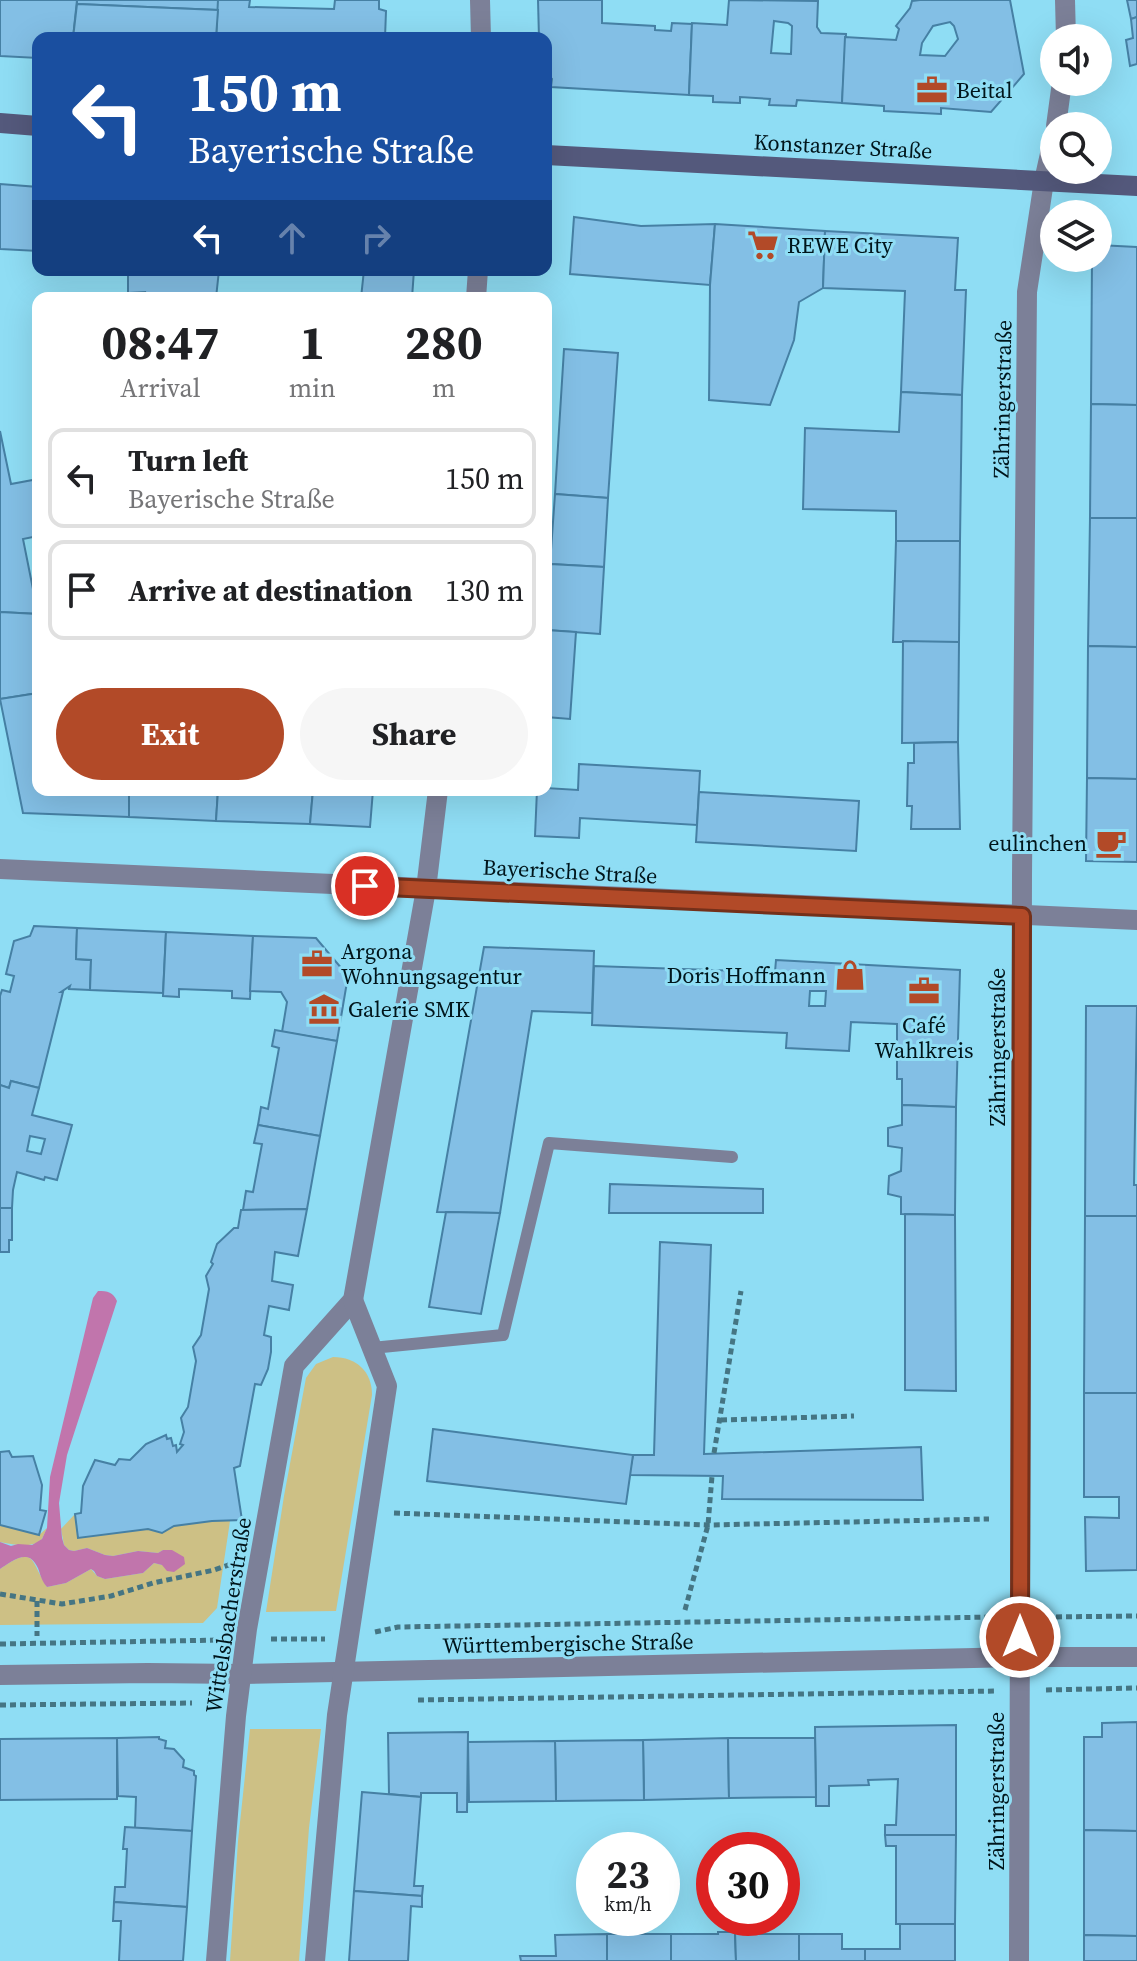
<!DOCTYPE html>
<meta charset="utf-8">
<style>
body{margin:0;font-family:"Source Serif 4",serif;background:#f6f6f6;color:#202124;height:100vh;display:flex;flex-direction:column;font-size:30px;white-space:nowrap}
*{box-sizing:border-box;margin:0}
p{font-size:26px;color:#757577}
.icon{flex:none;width:44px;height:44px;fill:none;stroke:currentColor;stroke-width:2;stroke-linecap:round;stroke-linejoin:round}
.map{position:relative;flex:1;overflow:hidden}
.details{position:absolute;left:32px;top:292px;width:520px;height:504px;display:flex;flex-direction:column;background:#fff;border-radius:16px;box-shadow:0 8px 32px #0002}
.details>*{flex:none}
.hud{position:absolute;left:32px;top:32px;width:520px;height:244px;border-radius:16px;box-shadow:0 8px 32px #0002;background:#1a4fa0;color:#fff;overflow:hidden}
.buttons{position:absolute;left:1040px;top:24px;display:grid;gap:16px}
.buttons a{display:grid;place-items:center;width:72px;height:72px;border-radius:50%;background:#fff;box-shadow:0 8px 32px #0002;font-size:40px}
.speed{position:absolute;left:576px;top:1832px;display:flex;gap:16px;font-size:40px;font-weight:700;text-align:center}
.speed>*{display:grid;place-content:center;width:104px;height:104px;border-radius:50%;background:#fff;box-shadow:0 8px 32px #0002;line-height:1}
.speed small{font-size:20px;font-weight:400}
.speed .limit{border:12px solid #d22;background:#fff;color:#111}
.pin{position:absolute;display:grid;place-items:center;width:68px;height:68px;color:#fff;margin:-34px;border:4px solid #fff;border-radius:50%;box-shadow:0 2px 8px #0007}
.me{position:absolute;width:88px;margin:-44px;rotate:0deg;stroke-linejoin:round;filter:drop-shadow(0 0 6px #0008)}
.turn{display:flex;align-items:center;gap:28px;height:168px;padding:0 24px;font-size:36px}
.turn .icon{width:104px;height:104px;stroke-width:2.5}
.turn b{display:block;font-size:56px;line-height:68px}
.lanes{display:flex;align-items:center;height:76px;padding:0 24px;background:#0003;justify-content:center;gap:40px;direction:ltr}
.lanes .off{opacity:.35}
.eta{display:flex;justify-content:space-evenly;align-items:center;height:136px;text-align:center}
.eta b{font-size:48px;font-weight:700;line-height:56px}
.primary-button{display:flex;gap:16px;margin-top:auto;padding:16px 24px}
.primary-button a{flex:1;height:92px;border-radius:48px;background:#b24a28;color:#fff;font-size:32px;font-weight:700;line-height:92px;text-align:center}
.primary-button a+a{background:#f6f6f6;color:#202124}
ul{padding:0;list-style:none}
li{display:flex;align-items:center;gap:24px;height:100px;margin:0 16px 12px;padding:0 8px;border:4px solid #e0e0e0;border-radius:16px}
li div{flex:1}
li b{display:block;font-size:30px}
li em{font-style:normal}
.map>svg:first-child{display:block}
.green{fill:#cdc085}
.water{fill:#c175ac}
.building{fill:#83bfe5;stroke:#4680a4;stroke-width:2;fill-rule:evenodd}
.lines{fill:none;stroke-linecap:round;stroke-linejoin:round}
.path{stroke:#457583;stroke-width:5;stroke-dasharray:6 4;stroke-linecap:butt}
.service{stroke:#7c8098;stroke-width:12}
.minor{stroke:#7c8098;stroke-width:20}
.secondary{stroke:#54597c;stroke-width:20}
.route-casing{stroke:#74301a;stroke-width:20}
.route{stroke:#b24a28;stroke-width:14}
.labels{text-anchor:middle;stroke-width:6;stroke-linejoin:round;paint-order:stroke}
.poi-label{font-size:22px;fill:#00151b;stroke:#8fddf4;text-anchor:start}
.street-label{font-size:22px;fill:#00151b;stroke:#8fddf4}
</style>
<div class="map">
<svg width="1137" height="1961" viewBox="0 0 1137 1961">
<rect width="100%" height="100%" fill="#8fddf4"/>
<g class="green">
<path d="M333 1357C357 1357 372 1372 372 1395L336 1611 266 1612 284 1496 306 1378 316 1364Z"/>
<path d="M75 1514 78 1537 212 1521H230L217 1608 203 1623 0 1625V1569C36 1544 30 1561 47 1587L66 1583 91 1569 97 1576 105 1579 143 1573 154 1563 162 1565 163 1550 158 1553 138 1551 113 1556 105 1555 87 1548 74 1551 69 1550 64 1545 61 1529Z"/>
<path d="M0 1525 39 1535 47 1528C46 1530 43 1538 41 1540 31 1549 11 1544 0 1542Z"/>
<polygon points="250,1729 321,1729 309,1828 299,1961 230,1961 238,1841"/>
</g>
<path class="water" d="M98 1291C108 1291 113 1292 117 1301L67 1455 59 1503 62 1538 64 1545 69 1550 74 1551 87 1548 105 1555 113 1556 138 1551 158 1553 163 1550H172L184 1557 185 1564 174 1572 167 1571 162 1565 154 1563 143 1573 105 1579 97 1576 94 1571 91 1569 66 1583 47 1587C39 1578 41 1571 35 1563 26 1549 9 1563 0 1569V1542L11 1546 18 1544 32 1545 42 1539 47 1528 50 1477 93 1298Z"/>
<g class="building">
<polygon points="0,0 77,0 73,38 38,38 38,58 0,56"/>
<polygon points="77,0 218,0 218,10 77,4"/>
<polygon points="218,0 250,0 249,7 334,9 335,0 379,0 379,9 386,11 385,38 216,38"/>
<polygon points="538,0 602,0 602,23 655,26 655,30 671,31 672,23 692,24 689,95 551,87 552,79 546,74 546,38 539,38"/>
<path d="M729 0 818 1 817 27 821 33 846 34 842 103 797 100 796 106 769 105 770 99 740 97V103L713 102V96L689 95 692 23 727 25ZM774 21 788 23 792 26 791 54 771 53Z"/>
<path d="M920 0H1010L1024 74 991 112 941 108V114L884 111V106L842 103 845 37 896 40 899 29 896 26 910 8 912 1ZM950 22 954 26 958 39 945 56 920 55 922 43 933 26Z"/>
<polygon points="1127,0 1137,0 1137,17 1131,19"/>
<polygon points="77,4 218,10 216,38 73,38"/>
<polygon points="1137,17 1137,64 1130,66 1126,40 1133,38 1131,19"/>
<polygon points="0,184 38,187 38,251 0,249"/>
<polygon points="574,217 641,226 715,224 710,285 570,274"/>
<polygon points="715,224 825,231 823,288 799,302 794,340 770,405 709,400 710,285"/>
<polygon points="825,231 958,238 955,290 966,290 962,395 901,392 905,291 823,288"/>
<polygon points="1098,245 1137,247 1137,405 1091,404 1092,258 1098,258"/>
<polygon points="128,270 219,270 216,298 144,298 145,292 128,293"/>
<polygon points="364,270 414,270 412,298 361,298"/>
<polygon points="564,349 618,353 608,498 555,494"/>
<polygon points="901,392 962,395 960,541 896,541 896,511 803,509 805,428 899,432"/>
<polygon points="1091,404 1137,405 1137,518 1090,518"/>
<polygon points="0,431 11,484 38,479 38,536 23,539 38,614 0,612"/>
<polygon points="555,494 608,498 604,567 550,564"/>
<polygon points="1090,518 1137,518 1137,647 1088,646"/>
<polygon points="896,541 960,541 959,642 893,642"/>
<polygon points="550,564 604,567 600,634 546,630"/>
<polygon points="0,612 38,614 38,693 0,699"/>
<polygon points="546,630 576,632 570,719 546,717"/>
<polygon points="903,641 959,642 958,742 902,743"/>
<polygon points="1088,646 1137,647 1137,779 1087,778"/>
<polygon points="38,693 38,790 129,790 129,817 23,813 0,699"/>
<polygon points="958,742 960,829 911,829 912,806 907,806 908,763 914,763 914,743"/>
<polygon points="579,764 700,771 697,825 580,818 579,838 535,836 537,790 546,790 546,788 578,790"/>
<polygon points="1087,778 1137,779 1137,862 1086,861"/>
<polygon points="129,790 218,790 216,821 129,817"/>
<polygon points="218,790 313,790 310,824 216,821"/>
<polygon points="313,790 373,790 370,827 310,824"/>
<polygon points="699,792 859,801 856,851 696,842"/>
<polygon points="34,926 77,928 76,959 91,960 90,990 69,989 70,986 61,992 63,992 39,1088 11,1081 9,1088 0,1085 0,996 2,990 10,992 14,976 6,974 14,941 30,936"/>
<polygon points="77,928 166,932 163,993 90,990 91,960 76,959"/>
<polygon points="166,932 253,936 250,999 232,998 232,991 179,989 179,997 163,996"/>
<polygon points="253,936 316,938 348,976 337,1041 282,1032 287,1002 281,992 250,991"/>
<polygon points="484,947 594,951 592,1013 532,1011 500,1213 437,1212"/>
<path d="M776 960 960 970 956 1107 902 1105V1079H897V1024L851 1022 849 1051 786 1048 787 1033 592 1025 594 966 775 972ZM810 991H826L825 1006H809Z"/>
<polygon points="1086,1006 1137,1006 1134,1185 1137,1185 1137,1216 1085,1216"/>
<polygon points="275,1030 337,1041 320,1136 258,1125 261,1107 268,1109 279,1048 272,1046"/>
<path d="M11 1081 39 1088 32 1115 72 1125 57 1180 45 1177 44 1180 17 1172 13 1190 12 1208H0V1085L9 1088ZM30 1136 45 1139 41 1154 27 1151Z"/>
<polygon points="902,1105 956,1107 955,1215 901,1214 901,1197 888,1194 889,1176 901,1171 902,1148 888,1146 888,1128 902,1125"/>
<polygon points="258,1125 320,1136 307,1209 243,1210 246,1191 253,1192 262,1144 254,1143"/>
<polygon points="610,1184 763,1189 763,1213 609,1213"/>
<polygon points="0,1208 12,1208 12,1240 9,1240 9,1252 0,1252"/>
<polygon points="307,1209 298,1256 275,1252 272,1281 293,1285 289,1310 269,1306 264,1335 271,1337 271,1352 268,1369 261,1385 255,1384 240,1466 234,1468 242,1520 212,1521 174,1526 162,1533 148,1529 78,1538 75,1514 81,1513 83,1486 95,1460 115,1465 119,1459 130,1460 146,1444 166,1435 167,1439 171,1438 173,1446 176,1445 177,1452 183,1445 180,1444 184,1432 181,1418 188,1407 196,1361 193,1347 201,1335 209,1289 206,1276 213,1264 211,1262 217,1244 234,1228 238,1228 241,1210"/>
<polygon points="446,1212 500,1213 481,1314 429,1307"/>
<polygon points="905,1214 955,1215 956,1391 905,1390"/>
<polygon points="1085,1216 1137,1216 1137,1393 1084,1393"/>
<polygon points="660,1242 711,1245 704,1454 921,1447 923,1500 722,1499 723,1476 629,1475 633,1455 654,1455"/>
<polygon points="1084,1393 1137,1393 1137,1570 1086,1571 1085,1517 1119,1518 1119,1497 1084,1497"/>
<polygon points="433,1429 633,1455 626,1504 427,1481"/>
<polygon points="9,1451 12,1457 33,1456 42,1485 40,1510 46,1511 39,1535 0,1525 0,1452"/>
<polygon points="1137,1722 1137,1831 1084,1830 1084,1737 1102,1737 1102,1723"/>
<polygon points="956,1725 956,1835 885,1835 885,1825 896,1825 898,1779 868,1780 869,1785 829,1786 829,1806 816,1806 815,1727"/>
<polygon points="468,1732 467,1812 457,1812 457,1793 421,1793 421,1797 389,1794 388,1733"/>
<polygon points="159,1737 159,1739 166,1741 165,1748 174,1749 184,1760 183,1767 194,1771 194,1775 196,1776 192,1831 135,1828 136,1797 118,1796 117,1738"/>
<polygon points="117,1738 117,1799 0,1800 0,1739"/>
<polygon points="728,1738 729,1798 644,1800 643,1740"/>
<polygon points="728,1738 815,1738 816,1797 729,1798"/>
<polygon points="643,1740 644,1800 556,1801 555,1741"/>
<polygon points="555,1741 556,1801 469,1802 468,1742"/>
<polygon points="362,1792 421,1797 414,1886 423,1886 422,1896 354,1891"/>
<polygon points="125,1827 192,1831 187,1907 114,1902 115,1887 125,1887 127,1849 123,1849"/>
<polygon points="1084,1830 1137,1831 1137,1936 1084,1935"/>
<polygon points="885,1835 956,1835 955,1924 896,1924 896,1846 886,1846"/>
<polygon points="354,1891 422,1896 422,1907 411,1906 408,1961 349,1961"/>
<polygon points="114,1902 187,1907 183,1961 119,1961 121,1921 113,1921"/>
<polygon points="900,1924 955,1924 955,1961 865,1961 865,1949 900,1949"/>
<polygon points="718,1932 735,1932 736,1961 671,1961 671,1934 718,1934"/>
<polygon points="735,1932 751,1932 751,1934 799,1934 799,1961 736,1961"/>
<rect x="607" y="1934" width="64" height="27"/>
<polygon points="607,1934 607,1961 521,1961 520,1956 556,1956 555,1935"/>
<polygon points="799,1934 842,1934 842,1949 865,1949 865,1961 799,1961"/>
<polygon points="1084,1935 1137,1936 1137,1961 1084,1961"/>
</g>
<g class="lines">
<g class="path">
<polyline points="721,1420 854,1416"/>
<polyline points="714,1453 741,1291"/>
<polyline points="394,1513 708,1525 989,1519"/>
<polyline points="0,1594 62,1604 111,1596 153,1583 214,1570 234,1563"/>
<polyline points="37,1601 37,1636"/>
<polyline points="685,1610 708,1525 712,1476"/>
<polyline points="1046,1617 1137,1616"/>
<polyline points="375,1632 398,1627 996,1617"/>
<polyline points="271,1639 325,1639"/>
<polyline points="0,1644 221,1640"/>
<polyline points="1046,1690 1137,1688"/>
<polyline points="418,1700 996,1691"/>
<polyline points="0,1705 192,1703"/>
</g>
<polyline class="service" points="372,1348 503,1335 549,1143 732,1157"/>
<g class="minor">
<polyline points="480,0 481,38"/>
<polyline points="1065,0 1066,38"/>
<polyline points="1056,126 1062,82"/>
<polyline points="476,298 478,270"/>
<polyline points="0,869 1137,920"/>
<polyline points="0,1675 148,1673 241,1674 1020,1657 1137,1657"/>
<polyline points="216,1961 236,1716 247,1629 294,1366 353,1300 426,889 438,790"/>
<polyline points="315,1961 337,1715 387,1386 353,1300"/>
<polyline points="1019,1961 1022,875 1027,292 1044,181 1054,136"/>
</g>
<g class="secondary">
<polyline points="0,123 38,126"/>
<polyline points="546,155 1137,186"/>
</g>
</g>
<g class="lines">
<defs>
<polyline id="route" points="365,886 1022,916 1020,1637"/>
</defs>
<use href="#route" class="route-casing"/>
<use href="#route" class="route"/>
</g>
<defs>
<symbol id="office-bare" viewBox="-9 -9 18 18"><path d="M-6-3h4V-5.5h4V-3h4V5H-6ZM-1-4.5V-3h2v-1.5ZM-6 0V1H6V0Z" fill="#b24a28" stroke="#8fddf4" stroke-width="2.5" paint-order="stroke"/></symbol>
<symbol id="supermarket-bare" viewBox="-9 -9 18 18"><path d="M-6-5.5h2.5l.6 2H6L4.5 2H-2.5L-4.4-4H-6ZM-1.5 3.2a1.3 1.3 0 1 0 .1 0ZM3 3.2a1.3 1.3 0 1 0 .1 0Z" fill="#b24a28" stroke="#8fddf4" stroke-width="2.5" paint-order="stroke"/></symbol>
<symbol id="cafe-bare" viewBox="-9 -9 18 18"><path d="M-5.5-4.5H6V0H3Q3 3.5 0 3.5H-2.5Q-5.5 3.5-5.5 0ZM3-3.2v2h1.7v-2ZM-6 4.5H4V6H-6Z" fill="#b24a28" stroke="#8fddf4" stroke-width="2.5" paint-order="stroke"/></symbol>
<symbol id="shop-bare" viewBox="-9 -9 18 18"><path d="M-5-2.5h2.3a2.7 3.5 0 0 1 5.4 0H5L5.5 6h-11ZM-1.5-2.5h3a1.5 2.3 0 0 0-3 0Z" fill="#b24a28" stroke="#8fddf4" stroke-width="2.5" paint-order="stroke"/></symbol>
<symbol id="museum-bare" viewBox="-9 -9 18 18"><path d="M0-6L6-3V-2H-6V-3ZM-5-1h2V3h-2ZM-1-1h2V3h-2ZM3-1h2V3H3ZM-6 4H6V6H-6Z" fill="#b24a28" stroke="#8fddf4" stroke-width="2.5" paint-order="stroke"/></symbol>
</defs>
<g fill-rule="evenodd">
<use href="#office-bare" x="910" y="68" width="44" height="44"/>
<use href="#supermarket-bare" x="741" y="223" width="44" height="44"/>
<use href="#cafe-bare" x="1089" y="821" width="44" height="44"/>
<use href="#office-bare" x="295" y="942" width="44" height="44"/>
<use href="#shop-bare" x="828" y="953" width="44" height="44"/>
<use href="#office-bare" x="902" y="969" width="44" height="44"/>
<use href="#museum-bare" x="302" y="987" width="44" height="44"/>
</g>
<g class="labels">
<g class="poi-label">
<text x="956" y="98">Beital</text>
<text x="787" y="253">REWE City</text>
<text x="1087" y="851" text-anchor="end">eulinchen</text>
<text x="341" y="959">Argona<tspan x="341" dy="25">Wohnungsagentur</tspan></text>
<text x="826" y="983" text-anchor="end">Doris Hoffmann</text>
<text x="348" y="1017">Galerie SMK</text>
<text x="924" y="1033" text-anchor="middle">Café<tspan x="924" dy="25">Wahlkreis</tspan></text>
</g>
<g class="street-label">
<text transform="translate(843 146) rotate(3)" y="8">Konstanzer Straße</text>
<text transform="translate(1002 399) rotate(-89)" y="8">Zähringerstraße</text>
<text transform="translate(570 871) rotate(3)" y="8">Bayerische Straße</text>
<text transform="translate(997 1047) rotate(-90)" y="8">Zähringerstraße</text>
<text transform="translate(228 1615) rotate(-81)" y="8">Wittelsbacherstraße</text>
<text transform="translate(568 1643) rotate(-1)" y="8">Württembergische Straße</text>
<text transform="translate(996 1791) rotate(-90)" y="8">Zähringerstraße</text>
</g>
</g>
</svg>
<div class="buttons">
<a><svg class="icon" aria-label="sound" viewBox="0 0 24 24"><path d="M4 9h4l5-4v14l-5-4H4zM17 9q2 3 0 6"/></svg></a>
<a><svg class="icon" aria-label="search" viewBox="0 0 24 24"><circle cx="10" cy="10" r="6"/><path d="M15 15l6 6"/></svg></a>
<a><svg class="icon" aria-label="layers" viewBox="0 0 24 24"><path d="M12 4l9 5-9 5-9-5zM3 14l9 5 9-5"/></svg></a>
</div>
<div class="speed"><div>23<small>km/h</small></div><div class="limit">30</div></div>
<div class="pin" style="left:365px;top:886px;background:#d93025"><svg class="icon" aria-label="arrive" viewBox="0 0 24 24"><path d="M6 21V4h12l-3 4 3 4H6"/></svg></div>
<svg class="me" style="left:1020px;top:1637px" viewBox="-20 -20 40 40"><circle r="17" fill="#b24a28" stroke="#fff" stroke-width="3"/><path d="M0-11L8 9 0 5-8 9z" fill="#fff"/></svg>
<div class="hud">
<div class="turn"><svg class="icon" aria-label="left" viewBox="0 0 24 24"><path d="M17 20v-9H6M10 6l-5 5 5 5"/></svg><div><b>150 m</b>Bayerische Straße</div></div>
<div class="lanes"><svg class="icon" aria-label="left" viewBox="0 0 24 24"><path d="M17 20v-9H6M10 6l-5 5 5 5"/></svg><svg class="icon off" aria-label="ahead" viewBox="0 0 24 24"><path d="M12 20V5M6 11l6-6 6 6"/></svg><svg class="icon off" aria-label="right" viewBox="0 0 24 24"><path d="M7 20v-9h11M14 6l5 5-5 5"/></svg></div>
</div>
<section class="details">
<div class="eta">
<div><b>08:47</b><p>Arrival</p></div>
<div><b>1</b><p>min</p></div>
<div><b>280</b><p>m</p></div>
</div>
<ul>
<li><svg class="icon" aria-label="left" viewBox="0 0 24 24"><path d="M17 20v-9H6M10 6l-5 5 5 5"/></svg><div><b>Turn left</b><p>Bayerische Straße</p></div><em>150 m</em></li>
<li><svg class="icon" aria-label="arrive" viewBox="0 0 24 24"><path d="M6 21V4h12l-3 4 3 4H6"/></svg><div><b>Arrive at destination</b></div><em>130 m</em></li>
</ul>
<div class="primary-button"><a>Exit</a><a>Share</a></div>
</section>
</div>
